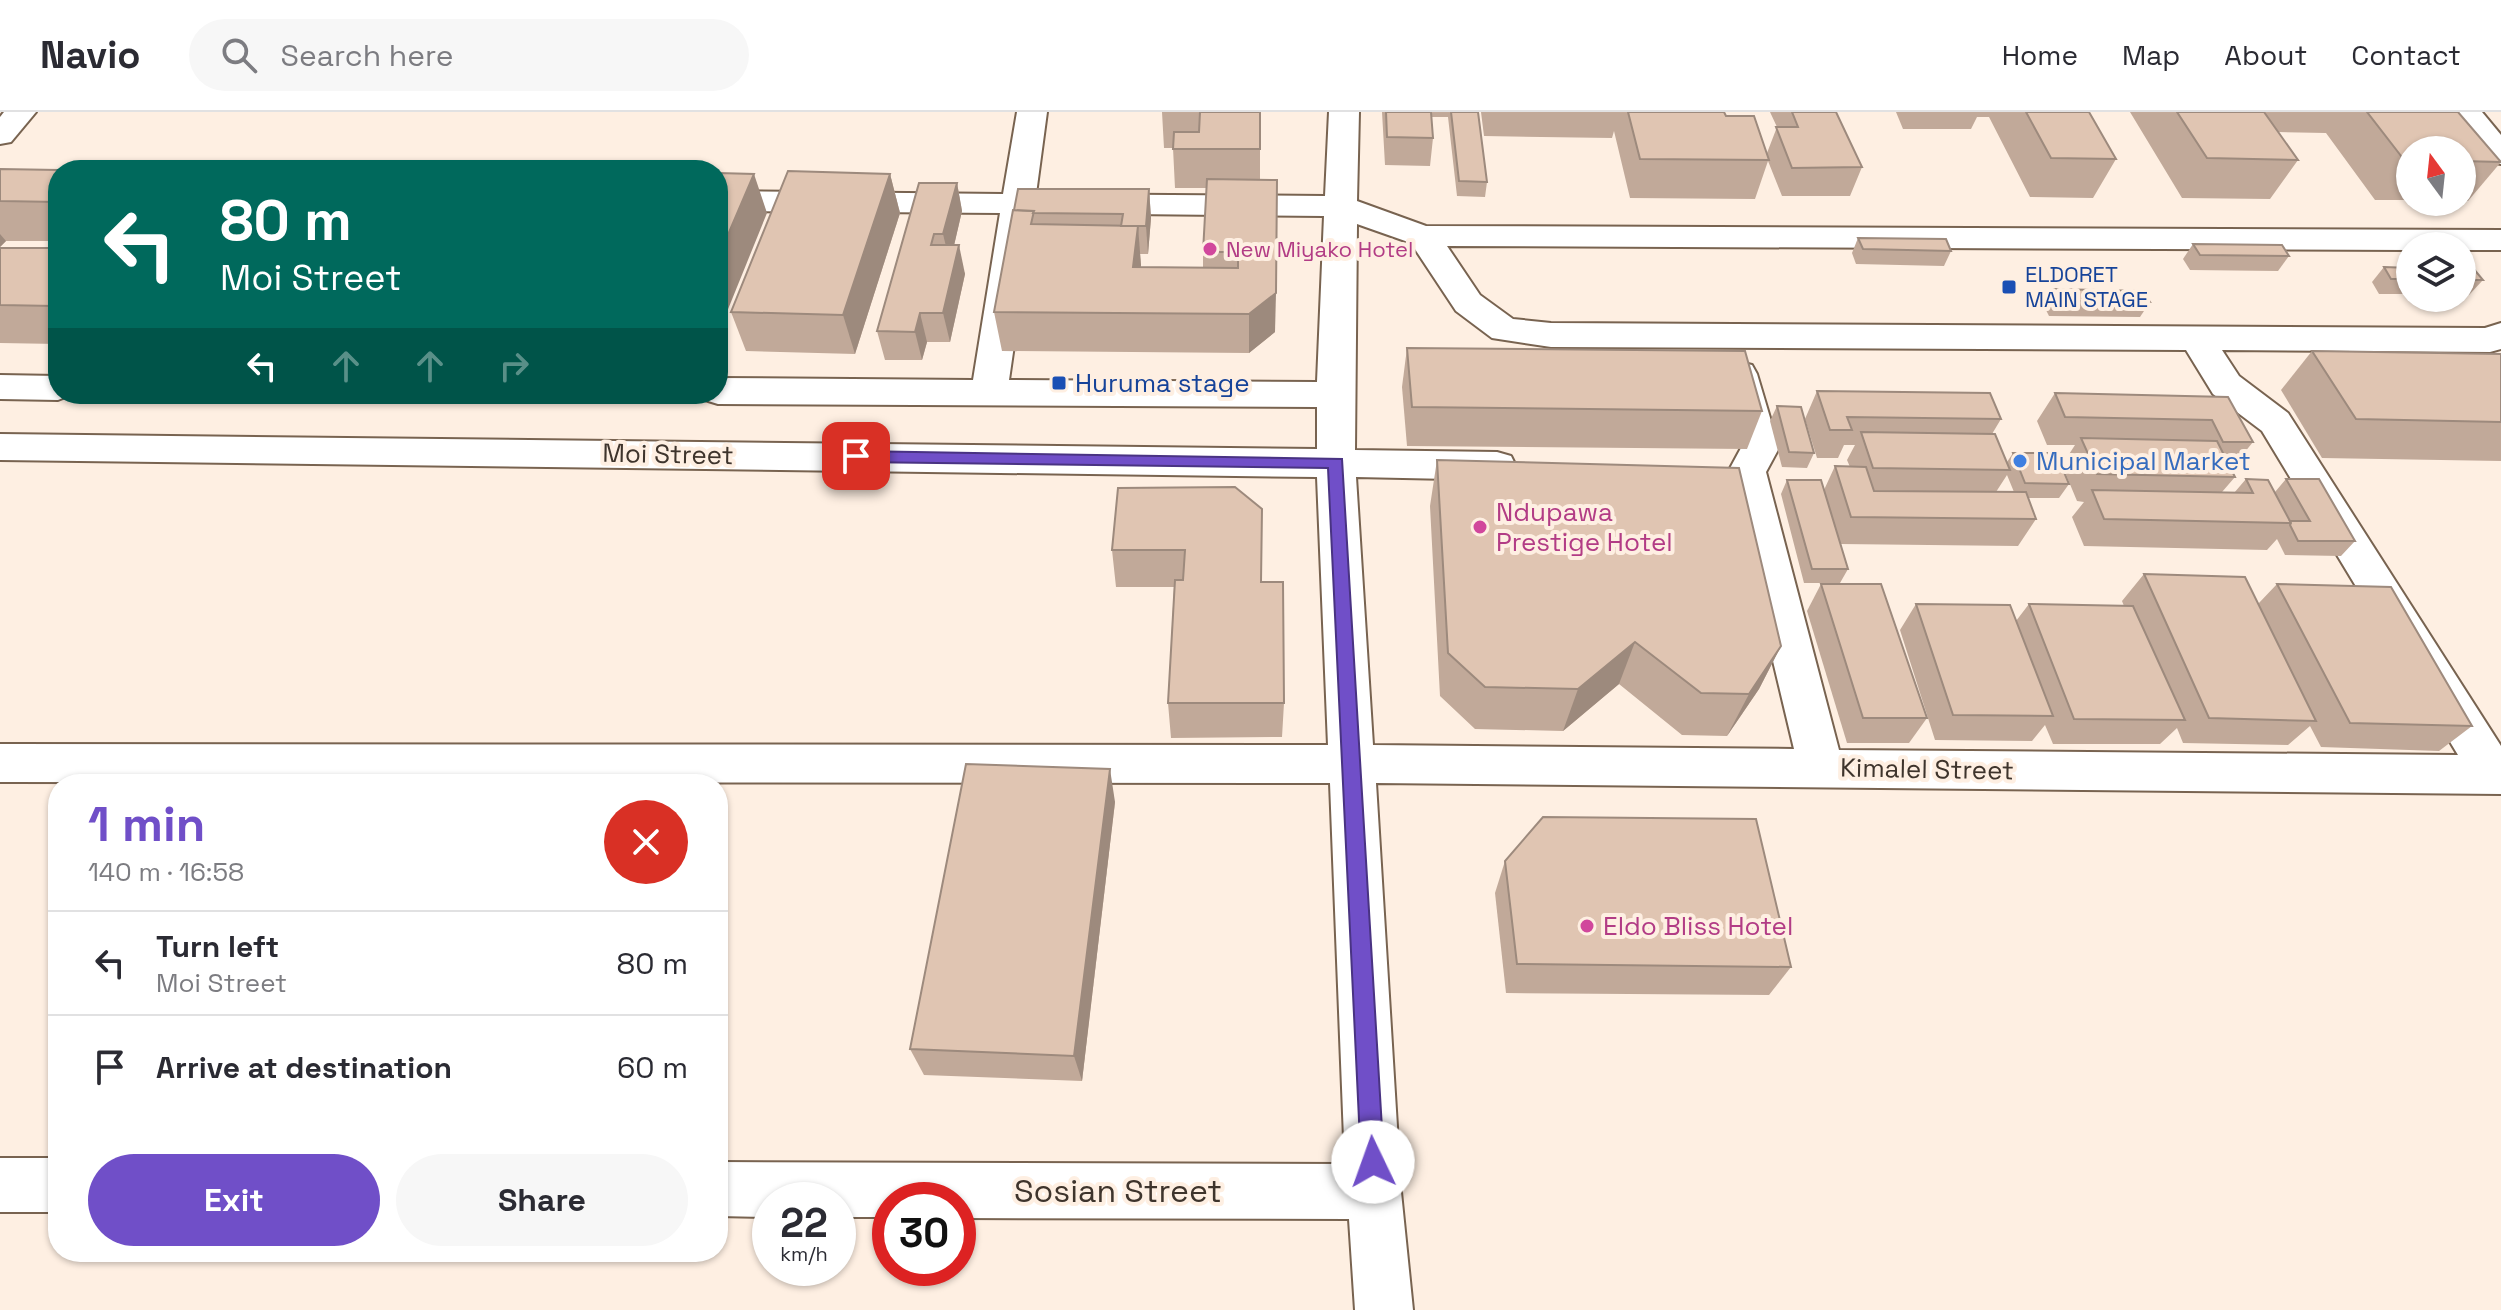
<!DOCTYPE html>
<meta charset="utf-8">
<style>
body{margin:0;font-family:"Space Grotesk",sans-serif;background:#f7f7f7;color:#2b2b33;height:100vh;display:flex;flex-direction:column;font-size:30px;white-space:nowrap}
*{box-sizing:border-box;margin:0}
p{font-size:26px;color:#7c7c81}
.icon{flex:none;width:44px;height:44px;fill:none;stroke:currentColor;stroke-width:2;stroke-linecap:round;stroke-linejoin:round}
.map{position:relative;flex:1;overflow:hidden}
.details{position:absolute;left:48px;top:662px;width:680px;height:488px;display:flex;flex-direction:column;background:#fff;border-radius:32px;box-shadow:0 2px 6px #0004}
.details>*{flex:none}
.hud{position:absolute;left:48px;top:48px;width:680px;height:244px;border-radius:32px;box-shadow:0 2px 6px #0004;background:#00695c;color:#fff;overflow:hidden}
.needle{width:52px;rotate:345deg}
.controls{position:absolute;left:2396px;top:24px;display:grid;gap:16px}
.controls a{display:grid;place-items:center;width:80px;height:80px;border-radius:50%;background:#fff;box-shadow:0 2px 6px #0004;font-size:40px}
.speed{position:absolute;left:752px;top:1070px;display:flex;gap:16px;font-size:40px;font-weight:700;text-align:center}
.speed>*{display:grid;place-content:center;width:104px;height:104px;border-radius:50%;background:#fff;box-shadow:0 2px 6px #0004;line-height:1}
.speed small{font-size:20px;font-weight:400}
.speed .limit{border:12px solid #d22;background:#fff;color:#111}
.pin{position:absolute;display:grid;place-items:center;width:68px;height:68px;color:#fff;margin:-34px;border-radius:16px;box-shadow:0 4px 12px #0006}
.me{position:absolute;width:88px;margin:-44px;rotate:357deg;stroke-linejoin:round;filter:drop-shadow(0 0 6px #0008)}
.turn{display:flex;align-items:center;gap:28px;height:168px;padding:0 40px;font-size:36px}
.turn .icon{width:104px;height:104px;stroke-width:2.5}
.turn b{display:block;font-size:56px;line-height:68px}
.lanes{display:flex;align-items:center;height:76px;padding:0 40px;background:#0003;justify-content:center;gap:40px;direction:ltr}
.lanes .off{opacity:.35}
.round{display:grid;place-items:center;flex:none;width:84px;height:84px;border-radius:42px;background:#f7f7f7}
.overview{display:flex;align-items:center;justify-content:space-between;height:136px;padding:0 40px}
h1{font-size:48px;font-weight:800;line-height:60px;color:#704fc8}
.primary-button{display:flex;gap:16px;margin-top:auto;padding:16px 40px}
.primary-button a{flex:1;height:92px;border-radius:48px;background:#704fc8;color:#fff;font-size:32px;font-weight:800;line-height:92px;text-align:center}
.primary-button a+a{background:#f7f7f7;color:#2b2b33}
ul{padding:0;list-style:none}
li{display:flex;align-items:center;gap:24px;height:104px;padding:0 40px;border-top:2px solid #e1e1e2}
li div{flex:1}
li b{display:block;font-size:30px}
li em{font-style:normal}
header{display:flex;align-items:center;gap:48px;box-sizing:border-box;height:112px;padding:0 40px;background:#fff;border-bottom:2px solid #e1e1e2}
header strong{font-size:38px}
nav{display:flex;gap:44px;margin-inline-start:auto;font-size:28px}
.search{width:560px;height:72px;background:#f7f7f7;display:flex;align-items:center;gap:20px;box-sizing:border-box;padding:0 28px;border-radius:44px;color:#7c7c81;font-size:30px}
.map>svg:first-child{display:block}
.lines{fill:none;stroke-linecap:round;stroke-linejoin:round}
.minor-casing{stroke:#786350;stroke-width:4}
.minor{fill:#fff;fill-rule:evenodd}
.wall{fill:#c1a999;fill-rule:evenodd}
.shaded-wall{fill:#9d8a7d}
.building{fill:#e0c5b2;stroke:#9d8a7d;stroke-width:2}
.route{fill:#704fc8;stroke:#493382;stroke-width:2}
.hotel-dot{fill:#d1479c;stroke:#feefe2;stroke-width:3}
.transit-dot{fill:#1a4fb4;stroke:#feefe2;stroke-width:3}
.shop-dot{fill:#3f7fe0;stroke:#feefe2;stroke-width:3}
.labels{text-anchor:middle;stroke-width:8;stroke-linejoin:round;paint-order:stroke}
.far-hotel-label{font-size:22px;fill:#b23c85;stroke:#feefe2;text-anchor:start}
.far-transit-label{font-size:22px;fill:#164399;stroke:#feefe2;text-anchor:start}
.transit-label{font-size:26px;fill:#164399;stroke:#feefe2;text-anchor:start}
.street-label{font-size:26px;fill:#3e342c;stroke:#feefe2}
.shop-label{font-size:26px;fill:#366cbe;stroke:#feefe2;text-anchor:start}
.hotel-label{font-size:26px;fill:#b23c85;stroke:#feefe2;text-anchor:start}
.near-street-label{font-size:32px;fill:#3e342c;stroke:#feefe2}
</style>
<header>
<strong>Navio</strong>
<div class="search"><svg class="icon" aria-label="search" viewBox="0 0 24 24"><circle cx="10" cy="10" r="6"/><path d="M15 15l6 6"/></svg>Search here</div>
<nav><a>Home</a><a>Map</a><a>About</a><a>Contact</a></nav>
</header>
<div class="map">
<svg width="2501" height="1198" viewBox="0 0 2501 1198">
<rect width="100%" height="100%" fill="#feefe2"/>
<g class="lines">
<defs>
<g id="minor">
<polygon points="4,0 36,0 11,30 0,32 0,5"/>
<path d="M1017 0H1047L1036 82 1325 84 1329 0H1359L1357 89 1426 114 2501 118V138H2462V134H2410V138L1447 134 1480 183 1513 207 1551 211 2485 216 2501 211V237L2490 240 2222 238 2239 264 2288 301 2501 634V682L1376 671 1401 1080 1413 1198H1355L1349 1107 958 1106V1088H890V1105H838V1088H770V1105L718 1104V1050L1345 1052 1330 671 0 670V632L1328 633 1317 365 0 348V322L1317 337V295L718 292 705 288 701 282H718V266L973 268 1000 101 718 99V79L1003 82ZM1033 101 1324 104 1317 270 1009 268ZM1357 112 1411 131 1456 199 1492 226 1551 235 2186 238 2213 282 2262 319 2458 643 1839 638 1766 360 1779 336 1757 262 1752 253 1739 250 1726 253 1721 262 1741 336 1728 360 1794 637 1373 633 1356 365 1497 368 1511 364 1516 354 1511 344 1497 340 1355 338Z"/>
<polygon points="2451,0 2482,0 2501,23 2501,52 2490,50"/>
<polygon points="0,263 58,264 58,282 73,282 58,288 0,287"/>
<rect x="0" y="1046" width="58" height="54"/>
</g>
</defs>
<use href="#minor" class="minor-casing"/>
<use href="#minor" class="minor"/>
</g>
<g class="wall">
<polygon points="1162,0 1260,0 1260,68 1275,220 1249,241 1002,239 994,200 1013,98 1149,77 1151,106 1148,142 1140,142 1141,155 1203,155 1203,140 1207,76 1175,76 1173,36 1164,36"/>
<polygon points="1382,0 1478,0 1487,70 1485,85 1457,84 1448,5 1431,5 1433,26 1430,54 1385,53"/>
<polygon points="1481,0 1724,0 1726,4 1767,41 1777,15 1770,0 1836,0 1862,55 1850,84 1782,84 1768,49 1755,87 1630,86 1614,19 1612,26 1484,24"/>
<polygon points="1896,0 2089,0 2116,47 2093,86 2030,85 1989,5 1977,5 1971,17 1903,17"/>
<polygon points="2130,0 2458,0 2410,38 2410,88 2375,88 2326,21 2278,20 2298,48 2270,87 2182,86"/>
<polygon points="2462,49 2501,50 2468,89 2462,89"/>
<polygon points="0,57 58,58 58,129 6,129 0,135"/>
<polygon points="890,62 900,101 855,242 746,239 731,200"/>
<polygon points="957,71 962,99 954,133 965,162 950,230 927,230 922,248 885,248 877,219"/>
<polygon points="1858,126 1951,139 1944,154 1856,152 1852,141"/>
<polygon points="2193,132 2289,144 2278,159 2190,158 2183,147"/>
<polygon points="0,136 58,136 58,232 0,231"/>
<polygon points="2384,155 2410,156 2410,182 2379,182 2372,170"/>
<polygon points="2462,156 2483,168 2469,183 2462,183"/>
<polygon points="2052,177 2150,190 2140,205 2049,204 2043,192"/>
<polygon points="1407,236 1762,299 1747,337 1407,334 1402,275"/>
<polygon points="2312,239 2501,242 2501,349 2322,346 2281,278"/>
<path d="M1817 279 2001 307 1992 322 2007 350 2013 341 2069 372 2059 386H2028L2036 407 2018 434 1840 432 1848 457 1840 471H1804L1781 382 1787 368 1824 378 1835 354 1850 355 1847 348 1855 333H1844L1838 346H1817L1805 307ZM2007 363 2014 380H1996Z"/>
<polygon points="2055,281 2228,285 2253,330 2231,357 2235,365 2222,380 2234,381 2246,367 2275,380 2286,367 2355,429 2341,444 2285,443 2277,427 2267,438 2084,434 2072,405 2084,390 2077,389 2062,353 2075,333 2047,333 2037,309"/>
<polygon points="1777,294 1814,341 1807,356 1782,355 1770,309"/>
<polygon points="1437,348 1781,534 1759,577 1727,624 1682,623 1619,572 1563,619 1475,617 1440,584 1430,394"/>
<polygon points="1118,376 1261,470 1284,591 1282,625 1171,626 1168,591 1174,475 1116,475 1112,438"/>
<polygon points="2144,462 2258,492 2277,472 2472,614 2439,639 2321,635 2310,614 2288,633 2183,631 2177,616 2160,632 2053,632 2045,613 2032,629 1935,628 1900,518 1916,492 2016,509 2029,492 2124,494 2122,489"/>
<polygon points="1821,472 1927,606 1909,631 1847,631 1807,499"/>
<polygon points="1115,690 1082,969 924,963 910,937"/>
<polygon points="1505,749 1791,855 1769,883 1506,881 1495,781"/>
</g>
<g class="shaded-wall">
<polygon points="754,62 767,101 718,222 718,146"/>
<polygon points="890,62 900,101 855,242 843,203"/>
<polygon points="957,71 962,99 950,151 943,122"/>
<polygon points="1149,77 1151,106 1148,142 1146,114"/>
<polygon points="1138,114 1141,153 1136,194 1133,155"/>
<polygon points="0,122 6,129 0,135"/>
<polygon points="959,133 965,162 950,230 943,201"/>
<polygon points="1276,181 1275,220 1249,241 1249,202"/>
<polygon points="920,201 927,230 922,248 915,220"/>
<polygon points="1635,530 1619,572 1563,619 1578,577"/>
<polygon points="1781,534 1759,577 1727,624 1749,582"/>
<polygon points="1110,657 1115,690 1082,969 1074,944"/>
</g>
<g class="building">
<polygon points="1200,0 1260,0 1260,37 1173,37 1174,20 1199,20"/>
<polygon points="1386,0 1431,0 1433,26 1387,25"/>
<polygon points="1451,0 1478,0 1487,70 1459,69"/>
<polygon points="1628,0 1724,0 1726,4 1754,4 1769,48 1640,47"/>
<polygon points="1792,0 1836,0 1862,55 1792,56 1776,15 1798,15"/>
<polygon points="2026,0 2089,0 2116,47 2051,46"/>
<polygon points="2177,0 2264,0 2298,48 2207,46"/>
<polygon points="2367,0 2458,0 2501,50 2462,49 2462,38 2410,38 2410,49 2405,49"/>
<polygon points="0,57 58,58 58,90 0,89"/>
<polygon points="788,59 890,62 843,203 731,200"/>
<polygon points="718,61 754,62 718,146"/>
<polygon points="1207,67 1277,68 1276,181 1249,202 994,200 1013,98 1034,99 1031,112 1138,114 1133,155 1238,156 1238,140 1203,140"/>
<polygon points="919,71 957,71 943,122 934,122 931,133 959,133 943,201 920,201 915,220 877,219"/>
<polygon points="1018,77 1149,77 1146,114 1121,114 1123,102 1033,101 1034,99 1014,98"/>
<polygon points="1858,126 1946,127 1951,139 1863,137"/>
<polygon points="2193,132 2282,133 2289,144 2200,143"/>
<polygon points="0,136 58,136 58,189 54,194 0,193"/>
<polygon points="2384,155 2410,156 2410,167 2391,167"/>
<polygon points="2462,156 2473,156 2483,168 2462,168"/>
<polygon points="2052,177 2143,179 2150,190 2058,189"/>
<polygon points="1407,236 1745,239 1762,299 1412,295"/>
<polygon points="2312,239 2501,242 2501,310 2356,307"/>
<polygon points="1817,279 1990,281 2001,307 1847,305 1852,318 1830,318"/>
<polygon points="2055,281 2228,285 2253,330 2223,330 2212,308 2065,305"/>
<polygon points="1777,294 1801,295 1814,341 1789,340"/>
<polygon points="1861,320 1995,322 2010,358 1873,356"/>
<polygon points="2081,326 2217,329 2235,365 2097,362"/>
<polygon points="2013,341 2056,341 2069,372 2025,371"/>
<polygon points="1437,348 1739,356 1781,534 1749,582 1701,581 1635,530 1578,577 1485,575 1448,541"/>
<polygon points="1835,354 1866,355 1874,379 2026,380 2036,407 1851,405"/>
<polygon points="2246,367 2268,368 2291,411 2104,407 2092,378 2253,381"/>
<polygon points="2286,367 2319,367 2355,429 2298,429 2290,413 2291,411 2290,409 2310,409"/>
<polygon points="1787,368 1821,368 1848,457 1812,457"/>
<polygon points="1235,375 1262,397 1261,470 1283,470 1284,591 1168,591 1175,468 1183,468 1185,438 1112,438 1118,376"/>
<polygon points="2144,462 2245,465 2316,609 2209,606"/>
<polygon points="1821,472 1881,472 1927,606 1863,606"/>
<polygon points="2277,472 2391,475 2472,614 2350,611"/>
<polygon points="1916,492 2010,493 2053,604 1953,603"/>
<polygon points="2029,492 2133,494 2185,608 2074,607"/>
<polygon points="966,652 1110,657 1074,944 910,937"/>
<polygon points="1543,705 1756,707 1791,855 1517,852 1505,749"/>
</g>
<polygon class="route" points="856,339 1342,347 1384,1050 1381,1058 1373,1061 1365,1058 1361,1050 1328,356 856,350 848,344"/>
<g class="hotel-dot">
<circle cx="1210" cy="137" r="8"/>
<circle cx="1480" cy="415" r="8"/>
<circle cx="1587" cy="814" r="8"/>
</g>
<g class="transit-dot">
<rect x="2001" y="167" width="16" height="16" rx="4"/>
<rect x="1051" y="263" width="16" height="16" rx="4"/>
</g>
<circle class="shop-dot" cx="2020" cy="349" r="8"/>
<g class="labels">
<g class="far-hotel-label">
<text x="1226" y="145">New Miyako Hotel</text>
</g>
<g class="far-transit-label">
<text x="2025" y="170">ELDORET<tspan x="2025" dy="25">MAIN STAGE</tspan></text>
</g>
<g class="transit-label">
<text x="1075" y="280">Huruma stage</text>
</g>
<g class="street-label">
<text transform="translate(668 342) rotate(1)" y="9">Moi Street</text>
<text transform="translate(1927 657) rotate(1)" y="9">Kimalel Street</text>
</g>
<g class="shop-label">
<text x="2036" y="358">Municipal Market</text>
</g>
<g class="hotel-label">
<text x="1496" y="409">Ndupawa<tspan x="1496" dy="30">Prestige Hotel</tspan></text>
<text x="1603" y="823">Eldo Bliss Hotel</text>
</g>
<g class="near-street-label">
<text x="1118" y="1090">Sosian Street</text>
</g>
</g>
</svg>
<div class="controls">
<a><svg class="needle" viewBox="-14 -14 28 28"><path d="M0-13l5 13h-10z" fill="#e53935"/><path d="M0 13l5-13h-10z" fill="#7c7c81"/></svg></a>
<a><svg class="icon" aria-label="layers" viewBox="0 0 24 24"><path d="M12 4l9 5-9 5-9-5zM3 14l9 5 9-5"/></svg></a>
</div>
<div class="speed"><div>22<small>km/h</small></div><div class="limit">30</div></div>
<div class="pin" style="left:856px;top:344px;background:#d93025"><svg class="icon" aria-label="arrive" viewBox="0 0 24 24"><path d="M6 21V4h12l-3 4 3 4H6"/></svg></div>
<svg class="me" style="left:1373px;top:1050px" viewBox="-20 -20 40 40"><circle r="19" fill="#fff"/><path d="M0-13L10 11 0 6-10 11z" fill="#704fc8"/></svg>
<div class="hud">
<div class="turn"><svg class="icon" aria-label="left" viewBox="0 0 24 24"><path d="M17 20v-9H6M10 6l-5 5 5 5"/></svg><div><b>80 m</b>Moi Street</div></div>
<div class="lanes"><svg class="icon" aria-label="left" viewBox="0 0 24 24"><path d="M17 20v-9H6M10 6l-5 5 5 5"/></svg><svg class="icon off" aria-label="ahead" viewBox="0 0 24 24"><path d="M12 20V5M6 11l6-6 6 6"/></svg><svg class="icon off" aria-label="ahead" viewBox="0 0 24 24"><path d="M12 20V5M6 11l6-6 6 6"/></svg><svg class="icon off" aria-label="right" viewBox="0 0 24 24"><path d="M7 20v-9h11M14 6l5 5-5 5"/></svg></div>
</div>
<section class="details">
<div class="overview"><div><h1>1 min</h1><p>140 m · 16:58</p></div><a class="round" style="background:#d93025;color:#fff"><svg class="icon" aria-label="close" viewBox="0 0 24 24"><path d="M6 6l12 12M18 6L6 18"/></svg></a></div>
<ul>
<li><svg class="icon" aria-label="left" viewBox="0 0 24 24"><path d="M17 20v-9H6M10 6l-5 5 5 5"/></svg><div><b>Turn left</b><p>Moi Street</p></div><em>80 m</em></li>
<li><svg class="icon" aria-label="arrive" viewBox="0 0 24 24"><path d="M6 21V4h12l-3 4 3 4H6"/></svg><div><b>Arrive at destination</b></div><em>60 m</em></li>
</ul>
<div class="primary-button"><a>Exit</a><a>Share</a></div>
</section>
</div>
